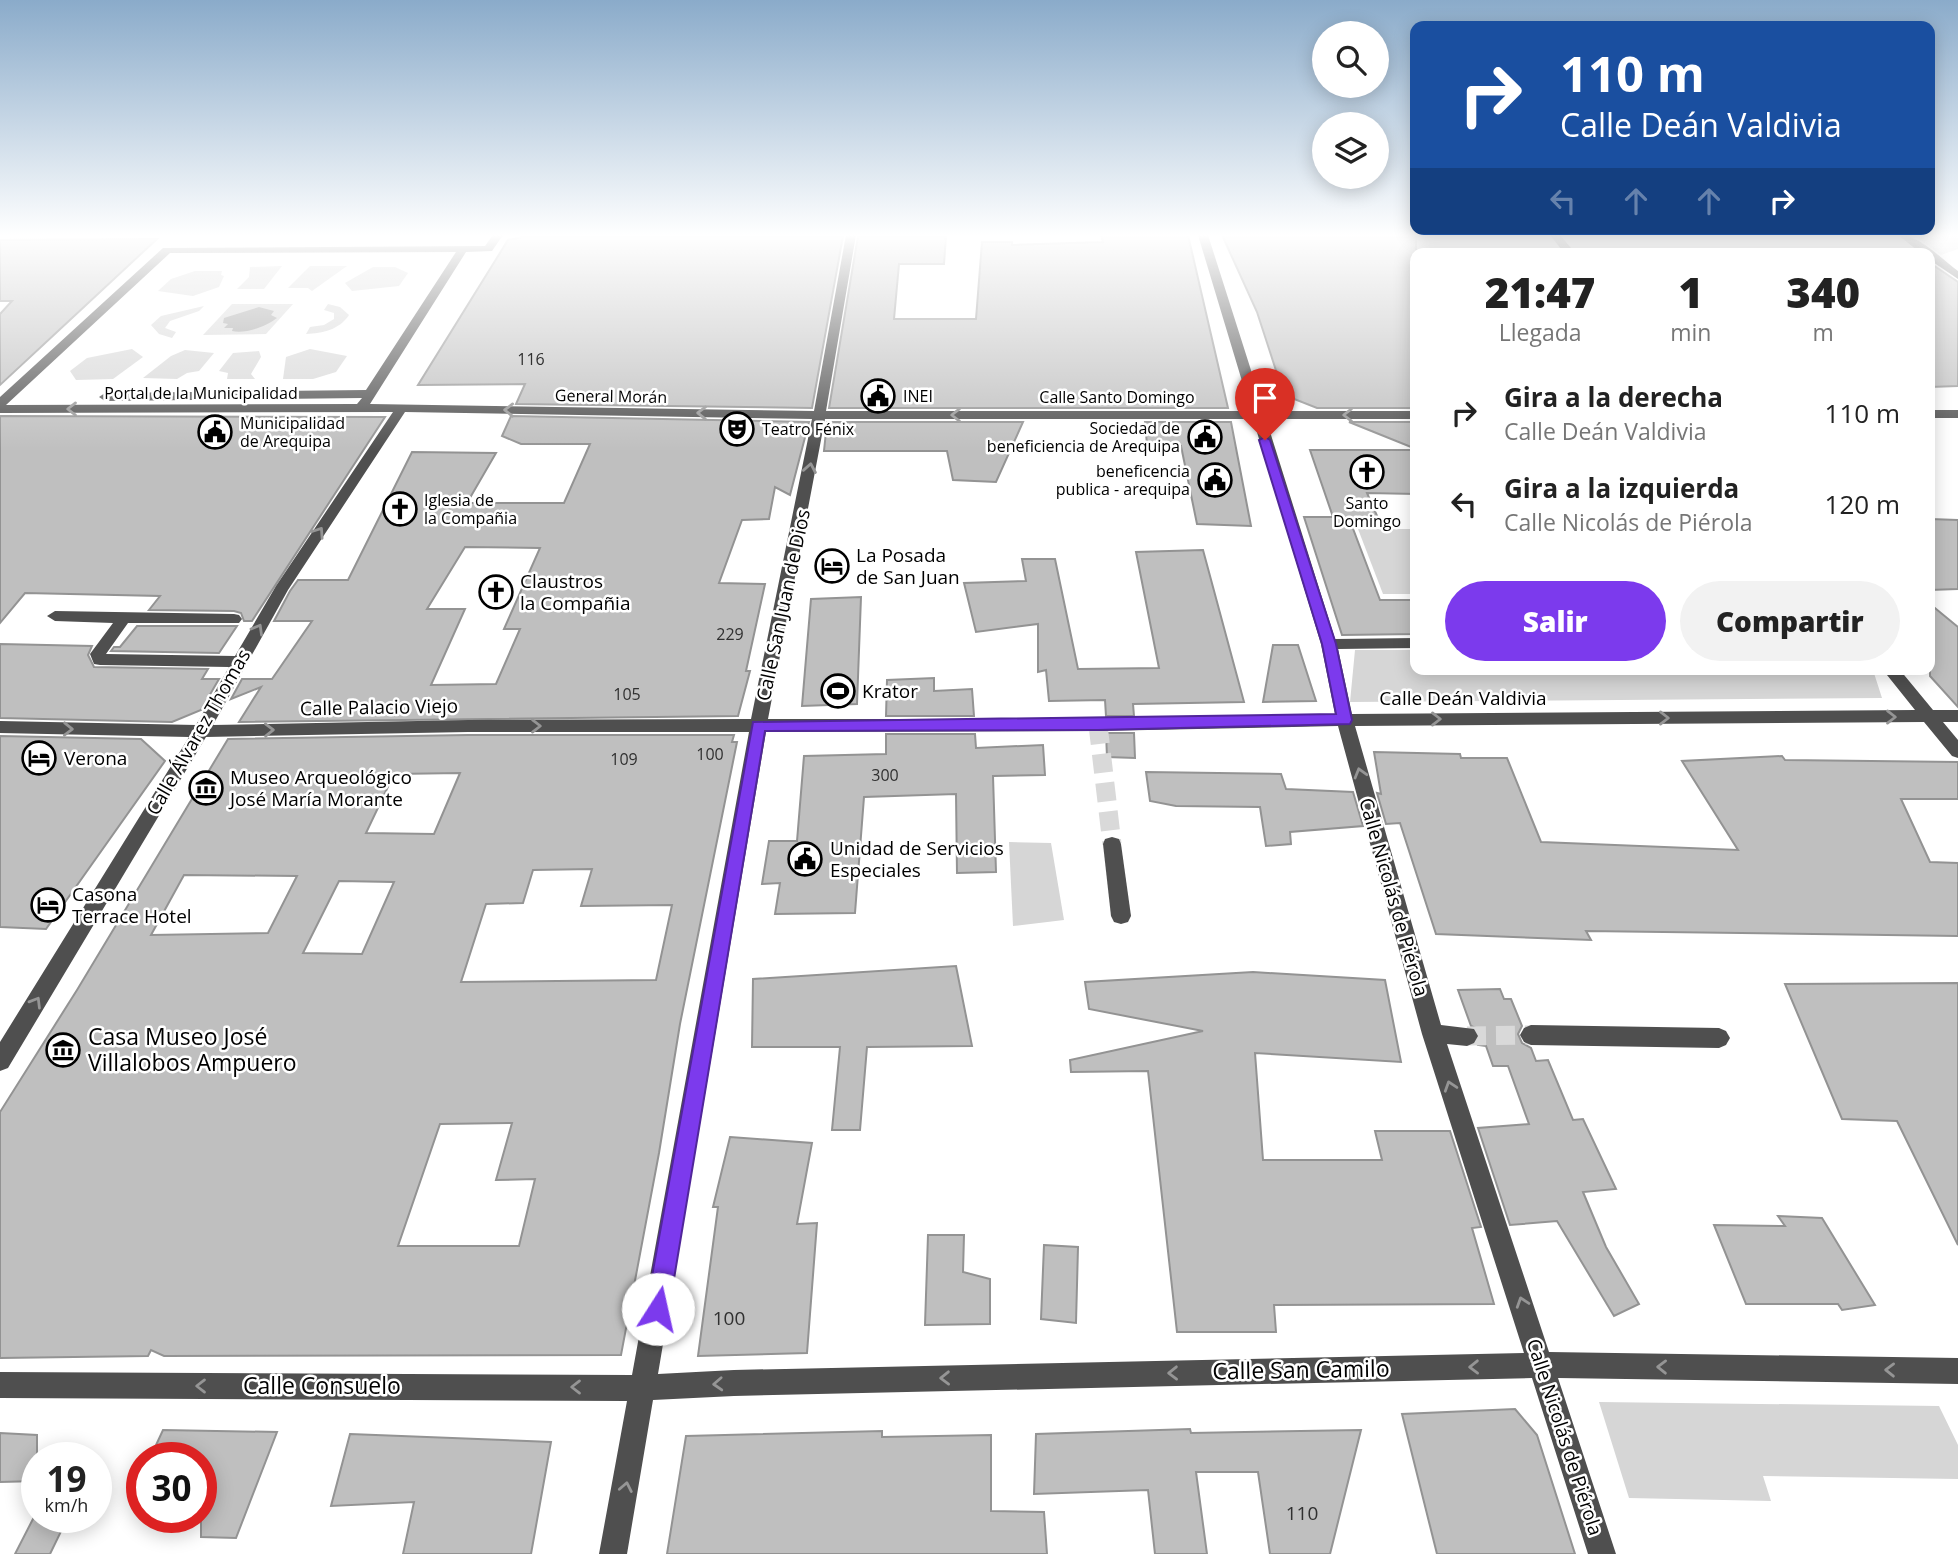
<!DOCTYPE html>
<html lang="es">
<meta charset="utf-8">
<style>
body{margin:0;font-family:"Open Sans",sans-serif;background:#f2f2f2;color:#222;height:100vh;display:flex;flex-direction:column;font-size:26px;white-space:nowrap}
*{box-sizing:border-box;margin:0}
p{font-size:23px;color:#767676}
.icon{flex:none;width:38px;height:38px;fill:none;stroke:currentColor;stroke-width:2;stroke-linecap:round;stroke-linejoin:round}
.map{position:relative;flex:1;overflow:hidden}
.drawer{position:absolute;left:1410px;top:248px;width:525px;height:427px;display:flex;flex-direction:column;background:#fff;border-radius:14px;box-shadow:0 4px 18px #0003}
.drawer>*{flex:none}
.hud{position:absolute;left:1410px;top:21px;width:525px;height:214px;border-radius:14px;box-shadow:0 4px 18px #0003;background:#1a4fa0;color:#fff;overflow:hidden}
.buttons{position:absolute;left:1312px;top:21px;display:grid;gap:14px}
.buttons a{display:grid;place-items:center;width:77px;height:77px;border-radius:50%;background:#fff;box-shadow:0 4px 18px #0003;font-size:35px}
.speed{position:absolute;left:21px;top:1442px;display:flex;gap:14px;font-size:35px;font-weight:700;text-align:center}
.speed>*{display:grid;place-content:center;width:91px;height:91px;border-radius:50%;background:#fff;box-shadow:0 4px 18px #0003;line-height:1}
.speed small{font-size:18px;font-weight:400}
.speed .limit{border:10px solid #d22;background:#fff;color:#111}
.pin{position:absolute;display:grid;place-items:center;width:60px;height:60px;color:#fff;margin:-72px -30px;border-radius:50% 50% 50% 0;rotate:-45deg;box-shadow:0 0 7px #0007}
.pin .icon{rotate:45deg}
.me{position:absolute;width:77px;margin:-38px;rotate:10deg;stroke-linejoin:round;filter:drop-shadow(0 0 5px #0008)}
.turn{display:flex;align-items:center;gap:24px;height:147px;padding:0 35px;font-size:32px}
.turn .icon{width:91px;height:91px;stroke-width:2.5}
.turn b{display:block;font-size:49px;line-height:60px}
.lanes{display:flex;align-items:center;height:66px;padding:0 35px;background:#0003;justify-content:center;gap:35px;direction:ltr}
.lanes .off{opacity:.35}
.eta{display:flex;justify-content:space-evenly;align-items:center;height:119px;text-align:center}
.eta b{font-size:42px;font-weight:800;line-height:49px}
.cta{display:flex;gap:14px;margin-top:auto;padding:14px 35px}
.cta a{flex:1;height:80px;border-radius:42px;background:#7c3aed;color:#fff;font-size:28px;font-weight:800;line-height:80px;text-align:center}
.cta a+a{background:#f2f2f2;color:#222}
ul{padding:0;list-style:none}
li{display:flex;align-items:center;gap:21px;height:91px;padding:0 35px}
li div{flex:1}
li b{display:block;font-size:26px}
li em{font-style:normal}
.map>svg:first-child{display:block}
.green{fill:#d6d6d6}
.water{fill:#9d9d9d}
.building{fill:#bfbfbf;stroke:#939393;stroke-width:2;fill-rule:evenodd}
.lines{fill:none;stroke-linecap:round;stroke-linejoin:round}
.minor-tunnel{stroke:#d9d9d9;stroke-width:19;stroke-dasharray:19 10;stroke-linecap:butt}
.minor{fill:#4f4f4f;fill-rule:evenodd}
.oneway{stroke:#959595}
.route{fill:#7c3aed;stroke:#51269a;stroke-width:2}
.labels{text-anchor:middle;stroke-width:5;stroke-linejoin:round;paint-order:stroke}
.number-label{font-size:16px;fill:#303030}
.far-street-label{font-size:16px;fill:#000;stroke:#fff}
.far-poi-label{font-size:16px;fill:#000;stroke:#fff;text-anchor:start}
.poi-label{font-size:19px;fill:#000;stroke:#fff;text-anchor:start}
.street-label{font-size:19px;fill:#000;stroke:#fff}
.near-number-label{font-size:19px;fill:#303030}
.near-poi-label{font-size:23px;fill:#000;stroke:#fff;text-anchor:start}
.near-street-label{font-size:23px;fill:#000;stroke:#fff}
</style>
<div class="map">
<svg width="1958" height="1554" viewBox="0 0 1958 1554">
<rect width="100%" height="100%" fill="#fff"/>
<g class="green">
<polygon points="1914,235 1958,235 1958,249 1941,255"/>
<polygon points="282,266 264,289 237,289 249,277 250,267"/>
<polygon points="310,266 347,266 312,291 308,288 288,288"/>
<polygon points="373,267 395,267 408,273 399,286 352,291 345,283"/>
<polygon points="195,271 222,271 221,275 224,276 219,287 193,296 158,291 171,279"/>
<polygon points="232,304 293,304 266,334 203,335"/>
<path d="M328 304 340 307 349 315C339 330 323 333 306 334L310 327 324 325 334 319V313L324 310Z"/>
<polygon points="204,306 199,311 170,321 165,328 176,332 172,338 159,334 151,325 161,316"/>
<polygon points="132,349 143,357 113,379 76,380 70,371 87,358"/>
<polygon points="310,349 347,356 336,372 313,379 283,379 286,357"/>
<polygon points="185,350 214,353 199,371 187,373 177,379 143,378 171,356"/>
<polygon points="259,351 261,357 251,374 255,379 227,379 228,373 219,371 233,353"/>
<polygon points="1358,529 1416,529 1416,594 1383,594"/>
<polygon points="1355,650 1416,650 1416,670 1873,670 1882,698 1350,702"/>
<polygon points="1009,842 1051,843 1064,920 1013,926"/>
<polygon points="1599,1402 1939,1406 1958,1445 1958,1479 1763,1476 1771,1501 1629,1498"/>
</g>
<path class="water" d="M259 307 274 311 271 315 277 318C267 326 246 334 232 331L233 328H224L228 324 223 323 224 318Z"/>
<g class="building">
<polygon points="1101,235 1188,235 1228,408 829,408 858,236 946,236 944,264 899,264 894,319 976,319 982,242 1012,242 1012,245 1103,242"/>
<polygon points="1222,235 1416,235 1416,408 1317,408 1284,395 1257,312"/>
<polygon points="527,236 843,236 812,408 516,404 525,384 418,385 508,240"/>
<polygon points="157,239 57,332 0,385 0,314 12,301 0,301 0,240"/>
<polygon points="1930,263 1958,282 1958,386 1930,387"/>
<polygon points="0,416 385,417 252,621 244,621 241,613 234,611 149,610 160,596 25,593 0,623"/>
<path d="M511 416 809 422 790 495 775 487 769 519 742 520 719 583 765 584 746 671H750L738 716 239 722 261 687 231 699 242 679H272L312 621H274L290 591 298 580H348L412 452 496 453 467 503H564L590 444H521L502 436ZM465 547 540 548 504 629H520L496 684 431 685 465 609H427Z"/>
<polygon points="827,422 1023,422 996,482 953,480 947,451 824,451"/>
<polygon points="1145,422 1231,422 1251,526 1197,524 1181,446 1147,445"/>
<polygon points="1349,422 1416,422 1416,449"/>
<polygon points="1310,450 1416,450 1416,494 1367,493 1378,518 1349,518 1380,600 1416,600 1416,634 1342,635 1304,517 1333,517"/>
<polygon points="1930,519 1958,520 1958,589 1930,590"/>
<polygon points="1203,550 1244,702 1133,704 1134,716 1106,716 1105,700 1049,701 1046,670 1038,672 1038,624 976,632 964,583 1026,581 1022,559 1055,559 1078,669 1159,668 1136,552"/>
<polygon points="861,597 857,704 802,706 811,599"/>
<polygon points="1930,604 1958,627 1958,707 1930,676"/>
<polygon points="137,626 237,626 219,653 111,651 114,647 120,647"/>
<polygon points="0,644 92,646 88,655 94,667 208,669 202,679 219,679 201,710 172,722 0,718"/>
<polygon points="1273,645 1298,645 1316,701 1263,702"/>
<polygon points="934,678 934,691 972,689 974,716 886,716 887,680"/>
<polygon points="1106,733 1134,733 1135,758 1107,757"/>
<polygon points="886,734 975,734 976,748 1043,745 1045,775 993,776 996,872 957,873 956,794 864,797 855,913 775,914 780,883 762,884 769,841 797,841 804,756 886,754"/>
<path d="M468 735H734L732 742H737L680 1024 659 1153 621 1355 164 1356 151 1350 148 1356 0 1358V1112L77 990 228 739ZM460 773 434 834 366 833 394 774ZM592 869 581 906 672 905 656 980 461 982 486 904 523 903 533 870ZM184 875 297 876 268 933 151 935ZM339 881 394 882 362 954 303 953ZM512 1123 496 1180 535 1179 519 1246H398L440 1124Z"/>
<polygon points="0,736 141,739 165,761 46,929 0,927"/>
<polygon points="1374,752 1460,754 1461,758 1507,758 1541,842 1738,850 1682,761 1782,756 1785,760 1958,762 1958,799 1901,799 1930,862 1958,863 1958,936 1586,931 1591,940 1436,934 1400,823 1386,824 1377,793 1381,794"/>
<polygon points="1146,772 1281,774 1286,789 1353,792 1363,826 1290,832 1291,844 1266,846 1260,807 1176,806 1150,801"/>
<polygon points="956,966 972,1046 867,1047 860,1130 832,1130 840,1047 752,1047 753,979"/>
<polygon points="1253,972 1385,980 1401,1062 1255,1053 1263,1160 1382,1160 1375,1131 1450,1131 1481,1227 1472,1228 1494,1304 1274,1305 1276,1332 1177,1332 1148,1071 1071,1072 1070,1060 1203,1031 1089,1009 1085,982"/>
<polygon points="1958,983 1958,1245 1897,1121 1842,1119 1785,984"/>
<polygon points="1500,989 1504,999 1511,999 1522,1026 1518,1034 1522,1043 1531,1048 1536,1061 1548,1060 1573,1120 1583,1119 1616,1189 1583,1192 1606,1247 1639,1304 1614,1316 1557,1221 1510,1225 1478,1128 1529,1124 1508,1066 1493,1066 1486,1046 1478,1045 1480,1035 1476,1028 1471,1026 1458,990"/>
<polygon points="730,1137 812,1143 797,1224 817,1223 807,1353 698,1356 718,1207 713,1207"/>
<polygon points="1778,1216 1822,1218 1875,1305 1842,1310 1838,1304 1746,1304 1714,1225 1785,1226"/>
<polygon points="928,1235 964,1235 963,1272 990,1279 990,1324 925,1325"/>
<polygon points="1044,1245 1078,1247 1076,1323 1041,1319"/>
<polygon points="1515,1409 1537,1435 1575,1554 1437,1554 1402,1414"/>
<polygon points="1190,1429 1191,1433 1361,1430 1330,1554 1270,1554 1258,1472 1196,1472 1207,1554 1155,1554 1148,1490 1034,1494 1036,1434"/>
<polygon points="163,1430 277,1432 236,1538 201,1537 201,1458 150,1458"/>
<polygon points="882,1431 882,1437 991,1435 991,1511 1044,1512 1047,1554 667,1554 686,1436"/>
<polygon points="0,1433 37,1435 37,1481 0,1482"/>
<polygon points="350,1434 551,1442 531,1554 403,1554 414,1502 331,1506"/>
<polygon points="34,1517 68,1517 50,1554 15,1554"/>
</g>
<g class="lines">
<g class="minor-tunnel">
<polyline points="1098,725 1112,844"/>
<polyline points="1467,1036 1531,1035"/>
</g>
<g class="minor">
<path d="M493 235H503L492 251 466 252 370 404 814 411 846 235H856L826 411H1251L1198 235H1208L1264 411H1416V419H1266L1335 639 1416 638V648L1338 649 1352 714 1915 710 1883 670H1900L1933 710H1958V722H1943L1958 740V758L1952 756 1924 722 1355 726 1441 1025 1474 1029 1478 1036 1474 1043 1467 1046 1447 1044 1549 1352 1958 1358V1384L1558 1378 1616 1554H1588L1532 1378 734 1396 653 1400 627 1554H599L627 1401 0 1398V1372L632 1375 749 732H468L206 737 8 1068 0 1071V1042L189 737 0 733V721L196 725 229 667 100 665 94 664 90 654 113 623 55 621 47 616 55 611 234 614 239 615 242 619 239 623H128L106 654 235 656 276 586 393 412 0 413V397L163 248 485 246ZM456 252 366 390 105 393 99 397 105 401 362 398 357 404 6 405 170 253ZM405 412 812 419 751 719 468 720 213 725 288 590ZM825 419H1253L1321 644 1335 714 1098 719H768ZM1338 726 1422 1034 1524 1353 734 1370 658 1374 766 732 1098 731Z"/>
<polygon points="1550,235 1560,235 1576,254 1565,254"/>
<path d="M1898 235C1919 234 1941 259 1958 271V279L1930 260V254H1922Z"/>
<rect x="1930" y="410" width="28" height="8"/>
<polygon points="1112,837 1119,839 1121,844 1131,916 1128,922 1121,924 1114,922 1111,916 1103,844 1105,839"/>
<polygon points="1531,1025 1719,1028 1726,1031 1730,1038 1726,1045 1719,1048 1531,1045 1524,1042 1520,1035 1524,1028"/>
</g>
</g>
<defs><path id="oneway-chevron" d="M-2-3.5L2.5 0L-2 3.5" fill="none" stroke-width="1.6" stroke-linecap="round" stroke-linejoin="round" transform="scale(1.75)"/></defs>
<g class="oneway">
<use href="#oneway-chevron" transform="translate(72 409) rotate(180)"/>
<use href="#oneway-chevron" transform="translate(509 410) rotate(-179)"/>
<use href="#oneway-chevron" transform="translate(702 413) rotate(-179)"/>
<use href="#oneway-chevron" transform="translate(956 415) rotate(180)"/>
<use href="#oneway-chevron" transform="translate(1348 415) rotate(180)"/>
<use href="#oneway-chevron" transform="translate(810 468) rotate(-80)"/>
<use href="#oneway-chevron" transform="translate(319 532) rotate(-56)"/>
<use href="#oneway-chevron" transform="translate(258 629) rotate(-60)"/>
<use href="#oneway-chevron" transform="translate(1891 717)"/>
<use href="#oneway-chevron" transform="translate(1664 718)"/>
<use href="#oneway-chevron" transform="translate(1436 719)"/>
<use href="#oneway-chevron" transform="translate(536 726)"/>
<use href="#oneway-chevron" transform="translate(68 729) rotate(1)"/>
<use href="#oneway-chevron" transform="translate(269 730) rotate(-1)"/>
<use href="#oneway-chevron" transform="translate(1360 773) rotate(-106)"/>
<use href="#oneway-chevron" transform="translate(36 1002) rotate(-59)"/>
<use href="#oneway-chevron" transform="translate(1450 1086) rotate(-108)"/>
<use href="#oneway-chevron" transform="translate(1522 1302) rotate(-108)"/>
<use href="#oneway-chevron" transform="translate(1474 1367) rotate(179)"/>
<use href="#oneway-chevron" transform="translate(1662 1367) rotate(-179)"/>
<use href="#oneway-chevron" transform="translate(1890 1370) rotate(-179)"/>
<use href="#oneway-chevron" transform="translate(1173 1373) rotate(179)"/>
<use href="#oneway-chevron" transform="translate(945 1378) rotate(179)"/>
<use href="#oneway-chevron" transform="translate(718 1384) rotate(177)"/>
<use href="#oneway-chevron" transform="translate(201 1386) rotate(-180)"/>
<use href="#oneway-chevron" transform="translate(576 1387) rotate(-180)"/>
<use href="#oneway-chevron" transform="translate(626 1487) rotate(-79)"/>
</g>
<linearGradient id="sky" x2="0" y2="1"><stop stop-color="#8aabca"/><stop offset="0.52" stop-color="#fff"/><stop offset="1" stop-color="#fff" stop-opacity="0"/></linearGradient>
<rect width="1958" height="452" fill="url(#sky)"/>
<polygon class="route" points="1265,437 1270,440 1336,644 1352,720 1350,724 1098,730 765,731 669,1309 666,1317 658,1321 650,1317 646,1309 753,722 1336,714 1322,644 1259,440"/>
<defs>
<symbol id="civic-ring" viewBox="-11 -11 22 22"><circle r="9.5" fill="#fff" stroke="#000" stroke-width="1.5"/><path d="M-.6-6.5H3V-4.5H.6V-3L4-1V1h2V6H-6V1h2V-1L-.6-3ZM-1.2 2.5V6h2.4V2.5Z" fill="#000"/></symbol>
<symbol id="theatre-ring" viewBox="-11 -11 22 22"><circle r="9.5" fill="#fff" stroke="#000" stroke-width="1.5"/><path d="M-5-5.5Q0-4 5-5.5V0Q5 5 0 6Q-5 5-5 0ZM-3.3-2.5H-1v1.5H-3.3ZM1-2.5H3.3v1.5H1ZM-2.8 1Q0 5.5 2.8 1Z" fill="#000"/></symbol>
<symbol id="church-ring" viewBox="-11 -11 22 22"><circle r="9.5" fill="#fff" stroke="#000" stroke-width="1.5"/><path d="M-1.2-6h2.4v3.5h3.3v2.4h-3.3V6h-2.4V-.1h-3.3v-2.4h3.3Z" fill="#000"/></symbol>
<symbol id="hotel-ring" viewBox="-11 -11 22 22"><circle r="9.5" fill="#fff" stroke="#000" stroke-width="1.5"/><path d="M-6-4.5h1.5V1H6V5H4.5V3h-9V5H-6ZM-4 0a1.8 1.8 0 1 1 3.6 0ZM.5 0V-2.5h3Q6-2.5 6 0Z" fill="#000"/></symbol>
<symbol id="stadium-ring" viewBox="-11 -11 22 22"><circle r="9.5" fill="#fff" stroke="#000" stroke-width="1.5"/><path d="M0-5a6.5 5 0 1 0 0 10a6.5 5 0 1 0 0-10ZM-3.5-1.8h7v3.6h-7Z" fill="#000"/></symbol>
<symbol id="museum-ring" viewBox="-11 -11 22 22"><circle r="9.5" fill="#fff" stroke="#000" stroke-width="1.5"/><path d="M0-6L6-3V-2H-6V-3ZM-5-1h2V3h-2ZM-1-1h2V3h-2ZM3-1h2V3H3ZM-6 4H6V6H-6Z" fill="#000"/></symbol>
</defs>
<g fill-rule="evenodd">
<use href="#civic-ring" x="859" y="377" width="38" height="38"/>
<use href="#theatre-ring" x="718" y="410" width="38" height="38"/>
<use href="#civic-ring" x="196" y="413" width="38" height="38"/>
<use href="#civic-ring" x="1186" y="418" width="38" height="38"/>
<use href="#church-ring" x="1348" y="453" width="38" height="38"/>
<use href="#civic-ring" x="1196" y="461" width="38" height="38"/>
<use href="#church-ring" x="381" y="490" width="38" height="38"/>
<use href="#hotel-ring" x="813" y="547" width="38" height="38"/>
<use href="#church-ring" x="477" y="573" width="38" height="38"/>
<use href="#stadium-ring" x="819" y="672" width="38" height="38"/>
<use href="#hotel-ring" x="20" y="739" width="38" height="38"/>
<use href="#museum-ring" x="187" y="769" width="38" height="38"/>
<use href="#civic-ring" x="786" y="840" width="38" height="38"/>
<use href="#hotel-ring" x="29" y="886" width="38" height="38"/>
<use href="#museum-ring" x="44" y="1031" width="38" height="38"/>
</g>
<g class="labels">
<g class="number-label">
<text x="531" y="365">116</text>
<text x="730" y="640">229</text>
<text x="627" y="700">105</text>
<text x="710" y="760">100</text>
<text x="624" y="765">109</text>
<text x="885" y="781">300</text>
</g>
<g class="far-street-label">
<text x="201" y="399">Portal de la Municipalidad</text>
<text transform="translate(611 396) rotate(1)" y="6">General Morán</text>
<text x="1117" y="403">Calle Santo Domingo</text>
</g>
<g class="far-poi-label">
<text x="903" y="402">INEI</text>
<text x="240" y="429">Municipalidad<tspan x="240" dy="18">de Arequipa</tspan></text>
<text x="1180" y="434" text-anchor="end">Sociedad de<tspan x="1180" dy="18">beneficiencia de Arequipa</tspan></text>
<text x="762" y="435">Teatro Fénix</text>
<text x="1190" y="477" text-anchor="end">beneficencia<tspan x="1190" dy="18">publica - arequipa</tspan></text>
<text x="424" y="506">Iglesia de<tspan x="424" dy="18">la Compañia</tspan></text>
<text x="1367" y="509" text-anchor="middle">Santo<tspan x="1367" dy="18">Domingo</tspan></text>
</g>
<g class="poi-label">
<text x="856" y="562">La Posada<tspan x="856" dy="22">de San Juan</tspan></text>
<text x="520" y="588">Claustros<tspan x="520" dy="22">la Compañia</tspan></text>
<text x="862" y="698">Krator</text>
<text x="64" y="765">Verona</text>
<text x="230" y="784">Museo Arqueológico<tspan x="230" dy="22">José María Morante</tspan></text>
<text x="830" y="855">Unidad de Servicios<tspan x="830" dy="22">Especiales</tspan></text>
<text x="72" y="901">Casona<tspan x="72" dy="22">Terrace Hotel</tspan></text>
</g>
<g class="street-label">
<text transform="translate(783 605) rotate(-78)" y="7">Calle San Juan de Dios</text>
<text x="1463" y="705">Calle Deán Valdivia</text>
<text transform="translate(379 707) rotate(-1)" y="7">Calle Palacio Viejo</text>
<text transform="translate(198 732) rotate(-60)" y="7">Calle Álvarez Thomas</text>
<text transform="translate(1394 897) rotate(74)" y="7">Calle Nicolás de Piérola</text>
<text transform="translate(1565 1437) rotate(72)" y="7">Calle Nicolás de Piérola</text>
</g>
<g class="near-number-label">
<text x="729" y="1325">100</text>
<text x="1302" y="1520">110</text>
</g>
<g class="near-poi-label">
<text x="88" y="1045">Casa Museo José<tspan x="88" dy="26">Villalobos Ampuero</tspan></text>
</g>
<g class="near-street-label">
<text transform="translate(1301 1370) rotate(-1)" y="8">Calle San Camilo</text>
<text x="322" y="1394">Calle Consuelo</text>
</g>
</g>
</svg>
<div class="buttons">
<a><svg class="icon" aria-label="search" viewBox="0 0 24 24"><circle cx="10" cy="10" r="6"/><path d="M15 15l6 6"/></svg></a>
<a><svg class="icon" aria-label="layers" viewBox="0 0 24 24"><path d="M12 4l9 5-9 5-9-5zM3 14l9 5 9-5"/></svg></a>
</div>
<div class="speed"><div>19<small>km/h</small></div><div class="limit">30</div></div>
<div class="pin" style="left:1265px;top:440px;background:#d93025"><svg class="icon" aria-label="arrive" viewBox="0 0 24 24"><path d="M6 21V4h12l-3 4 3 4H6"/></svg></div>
<svg class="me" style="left:658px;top:1309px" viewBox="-20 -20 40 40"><circle r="19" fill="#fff"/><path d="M0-13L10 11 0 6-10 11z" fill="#7c3aed"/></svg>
<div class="hud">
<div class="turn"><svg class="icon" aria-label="right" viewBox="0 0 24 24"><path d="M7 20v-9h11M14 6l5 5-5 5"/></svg><div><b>110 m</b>Calle Deán Valdivia</div></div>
<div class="lanes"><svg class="icon off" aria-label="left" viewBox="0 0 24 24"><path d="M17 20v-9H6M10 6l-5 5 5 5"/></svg><svg class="icon off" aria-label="ahead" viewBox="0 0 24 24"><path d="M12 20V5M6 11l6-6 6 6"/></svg><svg class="icon off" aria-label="ahead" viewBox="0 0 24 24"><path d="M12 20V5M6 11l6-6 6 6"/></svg><svg class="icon" aria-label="right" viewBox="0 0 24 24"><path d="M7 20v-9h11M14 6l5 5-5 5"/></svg></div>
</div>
<section class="drawer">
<div class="eta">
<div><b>21:47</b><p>Llegada</p></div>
<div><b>1</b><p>min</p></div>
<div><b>340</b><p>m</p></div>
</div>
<ul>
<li><svg class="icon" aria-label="right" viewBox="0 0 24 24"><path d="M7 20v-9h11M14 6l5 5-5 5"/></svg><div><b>Gira a la derecha</b><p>Calle Deán Valdivia</p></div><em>110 m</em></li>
<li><svg class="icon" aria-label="left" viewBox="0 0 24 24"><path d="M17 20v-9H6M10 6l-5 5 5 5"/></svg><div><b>Gira a la izquierda</b><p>Calle Nicolás de Piérola</p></div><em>120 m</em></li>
</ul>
<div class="cta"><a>Salir</a><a>Compartir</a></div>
</section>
</div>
